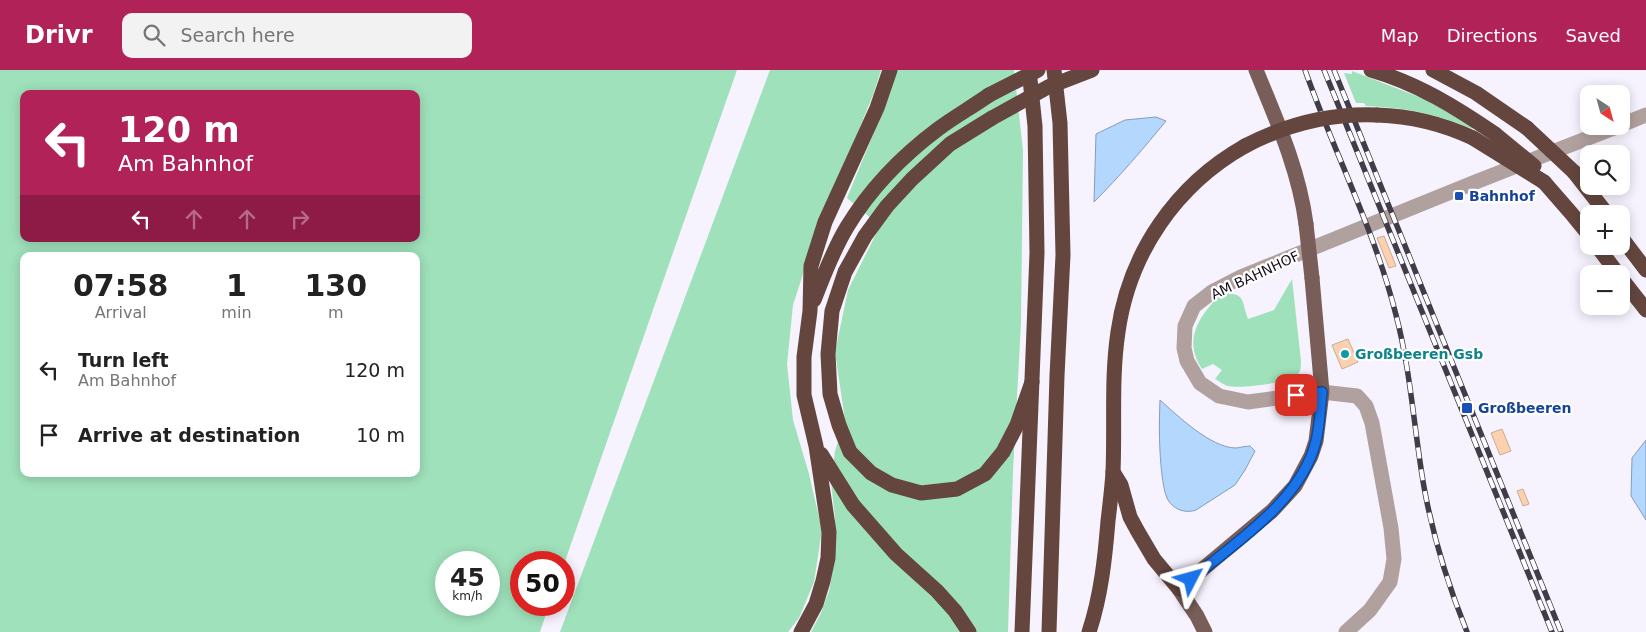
<!DOCTYPE html>
<meta charset="utf-8">
<style>
body{margin:0;font-family:"DejaVu Sans",sans-serif;background:#f2f2f2;color:#222;height:100vh;display:flex;flex-direction:column;font-size:19px;white-space:nowrap}
*{box-sizing:border-box;margin:0}
p{font-size:16px;color:#767676}
.icon{flex:none;width:28px;height:28px;fill:none;stroke:currentColor;stroke-width:2;stroke-linecap:round;stroke-linejoin:round}
.map{position:relative;flex:1;overflow:hidden}
.sheet{position:absolute;left:20px;top:182px;width:400px;height:225px;display:flex;flex-direction:column;background:#fff;border-radius:10px;box-shadow:0 2px 12px #0003}
.sheet>*{flex:none}
.hud{position:absolute;left:20px;top:20px;width:400px;height:152px;border-radius:10px;box-shadow:0 2px 12px #0003;background:#b12258;color:#fff;overflow:hidden}
.needle{width:32px;rotate:144deg}
.controls{position:absolute;left:1580px;top:15px;display:grid;gap:10px}
.controls a{display:grid;place-items:center;width:50px;height:50px;border-radius:10px;background:#fff;box-shadow:0 2px 12px #0003;font-size:25px}
.speed{position:absolute;left:435px;top:481px;display:flex;gap:10px;font-size:25px;font-weight:700;text-align:center}
.speed>*{display:grid;place-content:center;width:65px;height:65px;border-radius:50%;background:#fff;box-shadow:0 2px 12px #0003;line-height:1}
.speed small{font-size:12px;font-weight:400}
.speed .limit{border:8px solid #d22;background:#fff;color:#111}
.pin{position:absolute;display:grid;place-items:center;width:42px;height:42px;color:#fff;margin:-21px;border-radius:10px;box-shadow:0 2px 8px #0006}
.me{position:absolute;width:55px;margin:-28px;rotate:51deg;stroke-linejoin:round;filter:drop-shadow(0 0 4px #0008)}
.turn{display:flex;align-items:center;gap:18px;height:105px;padding:0 15px;font-size:22px}
.turn .icon{width:65px;height:65px;stroke-width:2.5}
.turn b{display:block;font-size:35px;line-height:42px}
.lanes{display:flex;align-items:center;height:48px;padding:0 15px;background:#0003;justify-content:center;gap:25px;direction:ltr}
.lanes .off{opacity:.35}
.eta{display:flex;justify-content:space-evenly;align-items:center;height:85px;text-align:center}
.eta b{font-size:30px;font-weight:700;line-height:35px}
ul{padding:0;list-style:none}
li{display:flex;align-items:center;gap:15px;height:65px;padding:0 15px}
li div{flex:1}
li b{display:block;font-size:19px}
li em{font-style:normal}
header{display:flex;align-items:center;gap:30px;box-sizing:border-box;height:70px;padding:0 25px;background:#b12258;color:#fff}
header strong{font-size:24px}
nav{display:flex;gap:28px;margin-inline-start:auto;font-size:18px}
.search{width:350px;height:45px;background:#f2f2f2;display:flex;align-items:center;gap:12px;box-sizing:border-box;padding:0 18px;border-radius:10px;color:#767676;font-size:19px}
.map>svg:first-child{display:block}
.green{fill:#9fe1bb;fill-rule:evenodd}
.water{fill:#b4d7fd;stroke:#859cba}
.building{fill:#fbd1b0;stroke:#c8ac97}
.lines{fill:none;stroke-linecap:round;stroke-linejoin:round}
.minor{stroke:#b1a19e;stroke-width:15}
.major{stroke:#785d58;stroke-width:15}
.highway{stroke:#64463f;stroke-width:15}
.rail-casing{stroke:#413d48;stroke-width:5.5}
.rail{stroke:#fff;stroke-width:4;stroke-dasharray:11;stroke-linecap:butt}
.major-bridge{stroke:#785d58;stroke-width:15}
.highway-bridge{stroke:#64463f;stroke-width:15}
.route-casing{stroke:#114b97;stroke-width:12}
.route{stroke:#1a73e8;stroke-width:9}
.transit-dot{fill:#1a4fb4;stroke:#fff;stroke-width:2}
.culture-dot{fill:#0f9aa8;stroke:#fff;stroke-width:2}
.labels{text-anchor:middle;stroke-width:4.5;stroke-linejoin:round;paint-order:stroke}
.transit-label{font-size:14px;font-weight:bold;fill:#164399;stroke:#fff;text-anchor:start}
.street-label{font-size:14px;fill:#16121d;stroke:#fff}
.culture-label{font-size:14px;font-weight:bold;fill:#0d838f;stroke:#fff;text-anchor:start}
</style>
<header>
<strong>Drivr</strong>
<div class="search"><svg class="icon" aria-label="search" viewBox="0 0 24 24"><circle cx="10" cy="10" r="6"/><path d="M15 15l6 6"/></svg>Search here</div>
<nav><a>Map</a><a>Directions</a><a>Saved</a></nav>
</header>
<div class="map">
<svg width="1646" height="562" viewBox="0 0 1646 562">
<rect width="100%" height="100%" fill="#f6f2fe"/>
<g class="green">
<path d="M0 0H737L564 494V492H521V535H549L540 562H0ZM24 24H416V169H24ZM24 186H416V404H24ZM446 492H489V535H446Z"/>
<polygon points="770,0 881,0 873,25 814,170 793,235 787,294 793,350 809,404 822,460 814,512 799,548 788,562 560,562"/>
<polygon points="896,0 1014,0 1023,80 1021,253 1013,401 1008,562 811,562 821,543 829,521 835,488 835,447 831,413 835,381 845,350 835,282 848,220 880,156 847,128 888,28"/>
<path d="M1352 1 1424 29 1474 57 1472 59C1438 44 1403 37 1366 36L1364 33H1356L1344 3 1352 4Z"/>
<path d="M1292 209 1301 291C1301 296 1301 302 1297 305 1287 313 1241 319 1228 316 1224 315 1219 311 1215 309L1222 300 1213 294 1202 299C1182 269 1200 245 1222 223 1246 223 1241 230 1248 249L1274 240Z"/>
</g>
<g class="water">
<path d="M1156 47 1166 51C1143 79 1120 106 1094 132L1096 64 1125 50Z"/>
<path d="M1160 330C1178 346 1210 377 1235 378 1239 378 1245 376 1250 376L1255 381 1245 400 1235 415 1196 440C1185 444 1172 439 1167 428 1164 421 1163 412 1162 405 1159 380 1159 355 1160 330Z"/>
<polygon points="1646,370 1646,450 1631,426 1632,388"/>
</g>
<g class="building">
<polygon points="1384,166 1396,196 1389,198 1377,168"/>
<polygon points="1348,269 1358,292 1342,299 1332,275"/>
<polygon points="1502,359 1511,381 1500,385 1491,363"/>
<polygon points="1523,419 1529,434 1523,436 1517,421"/>
</g>
<g class="lines">
<g class="minor">
<polyline points="1621,55 1646,45"/>
<polyline points="1346,562 1370,540 1390,512 1394,489 1391,458 1372,353 1366,336 1357,326 1322,322 1248,332 1219,326 1200,313 1187,291 1184,278 1185,256 1194,236 1212,222 1241,207 1478,111 1619,56"/>
</g>
<g class="major">
<path d="M1256 0C1277 51 1299 100 1306 154"/>
<polyline points="1205,562 1197,546 1179,519 1272,441 1295,416 1311,386 1316,371 1322,322 1312,208"/>
</g>
<g class="highway">
<path d="M1371 0C1417 13 1457 38 1495 64"/>
<polyline points="1433,0 1476,23 1527,58"/>
<path d="M1377 45C1410 46 1443 54 1473 68"/>
<polyline points="992,48 950,74 912,109 887,136 865,166 845,202 832,241 828,284 830,324 839,355 850,382 871,403 892,415 921,423 957,419 985,404 1003,382 1017,355 1032,312"/>
<polyline points="1574,102 1607,144"/>
<polyline points="1544,112 1571,143 1589,165"/>
<polyline points="1621,167 1646,200"/>
<polyline points="1597,176 1618,204"/>
<polyline points="1621,208 1646,240"/>
<path d="M814 230C824 205 833 180 847 157 870 119 902 86 938 59 954 47 972 37 989 25"/>
<polyline points="821,384 853,435 896,484 937,521 955,541 969,562"/>
<polyline points="1113,402 1121,415 1130,447 1137,460 1154,489 1179,519"/>
<polyline points="801,562 816,534 823,511 828,488 829,462 816,376 804,325 804,287 810,241 811,196 825,152 877,38 890,0"/>
<polyline points="1022,562 1037,183 1035,56 1029,0"/>
<polyline points="1049,562 1057,306 1063,185 1060,53 1054,0"/>
<path d="M1089 562C1101 526 1105 488 1108 451 1110 434 1112 418 1113 402 1115 355 1111 308 1118 262 1129 183 1176 115 1245 76"/>
</g>
<defs>
<g id="rail">
<path d="M1305 0C1334 82 1375 161 1396 245 1411 302 1414 360 1424 417 1433 467 1448 515 1467 562"/>
<polyline points="1324,0 1552,562"/>
<polyline points="1334,0 1561,562"/>
</g>
</defs>
<use href="#rail" class="rail-casing"/>
<use href="#rail" class="rail"/>
<polyline class="major-bridge" points="1306,154 1312,208"/>
<g class="highway-bridge">
<polyline points="989,25 1038,0"/>
<polyline points="992,48 1048,17 1092,0"/>
<polyline points="1527,58 1574,102"/>
<polyline points="1495,64 1534,96"/>
<polyline points="1473,68 1544,112"/>
<path d="M1245 76C1287 54 1330 43 1377 45"/>
</g>
</g>
<g class="lines">
<defs>
<path id="route" d="M1191 509C1235 473 1302 430 1316 371 1320 355 1320 338 1322 322L1296 325"/>
</defs>
<use href="#route" class="route-casing"/>
<use href="#route" class="route"/>
</g>
<g class="transit-dot">
<rect x="1454" y="121" width="10" height="10" rx="2.5"/>
<rect x="1461" y="332" width="12" height="12" rx="2.5"/>
</g>
<circle class="culture-dot" cx="1345" cy="284" r="5"/>
<g class="labels">
<g class="transit-label">
<text x="1469" y="131">Bahnhof</text>
<text x="1478" y="343">Großbeeren</text>
</g>
<g class="street-label">
<text transform="translate(1255 205) rotate(-25)" y="5">AM BAHNHOF</text>
</g>
<g class="culture-label">
<text x="1355" y="289">Großbeeren Gsb</text>
</g>
</g>
</svg>
<div class="controls">
<a><svg class="needle" viewBox="-14 -14 28 28"><path d="M0-13l5 13h-10z" fill="#e53935"/><path d="M0 13l5-13h-10z" fill="#767676"/></svg></a>
<a><svg class="icon" aria-label="search" viewBox="0 0 24 24"><circle cx="10" cy="10" r="6"/><path d="M15 15l6 6"/></svg></a>
<a>+</a>
<a>−</a>
</div>
<div class="speed"><div>45<small>km/h</small></div><div class="limit">50</div></div>
<div class="pin" style="left:1296px;top:325px;background:#d93025"><svg class="icon" aria-label="arrive" viewBox="0 0 24 24"><path d="M6 21V4h12l-3 4 3 4H6"/></svg></div>
<svg class="me" style="left:1191px;top:509px" viewBox="-20 -20 40 40"><path d="M0-17L14 15 0 8-14 15z" fill="#1a73e8" stroke="#fff" stroke-width="4"/></svg>
<div class="hud">
<div class="turn"><svg class="icon" aria-label="left" viewBox="0 0 24 24"><path d="M17 20v-9H6M10 6l-5 5 5 5"/></svg><div><b>120 m</b>Am Bahnhof</div></div>
<div class="lanes"><svg class="icon" aria-label="left" viewBox="0 0 24 24"><path d="M17 20v-9H6M10 6l-5 5 5 5"/></svg><svg class="icon off" aria-label="ahead" viewBox="0 0 24 24"><path d="M12 20V5M6 11l6-6 6 6"/></svg><svg class="icon off" aria-label="ahead" viewBox="0 0 24 24"><path d="M12 20V5M6 11l6-6 6 6"/></svg><svg class="icon off" aria-label="right" viewBox="0 0 24 24"><path d="M7 20v-9h11M14 6l5 5-5 5"/></svg></div>
</div>
<section class="sheet">
<div class="eta">
<div><b>07:58</b><p>Arrival</p></div>
<div><b>1</b><p>min</p></div>
<div><b>130</b><p>m</p></div>
</div>
<ul>
<li><svg class="icon" aria-label="left" viewBox="0 0 24 24"><path d="M17 20v-9H6M10 6l-5 5 5 5"/></svg><div><b>Turn left</b><p>Am Bahnhof</p></div><em>120 m</em></li>
<li><svg class="icon" aria-label="arrive" viewBox="0 0 24 24"><path d="M6 21V4h12l-3 4 3 4H6"/></svg><div><b>Arrive at destination</b></div><em>10 m</em></li>
</ul>
</section>
</div>
